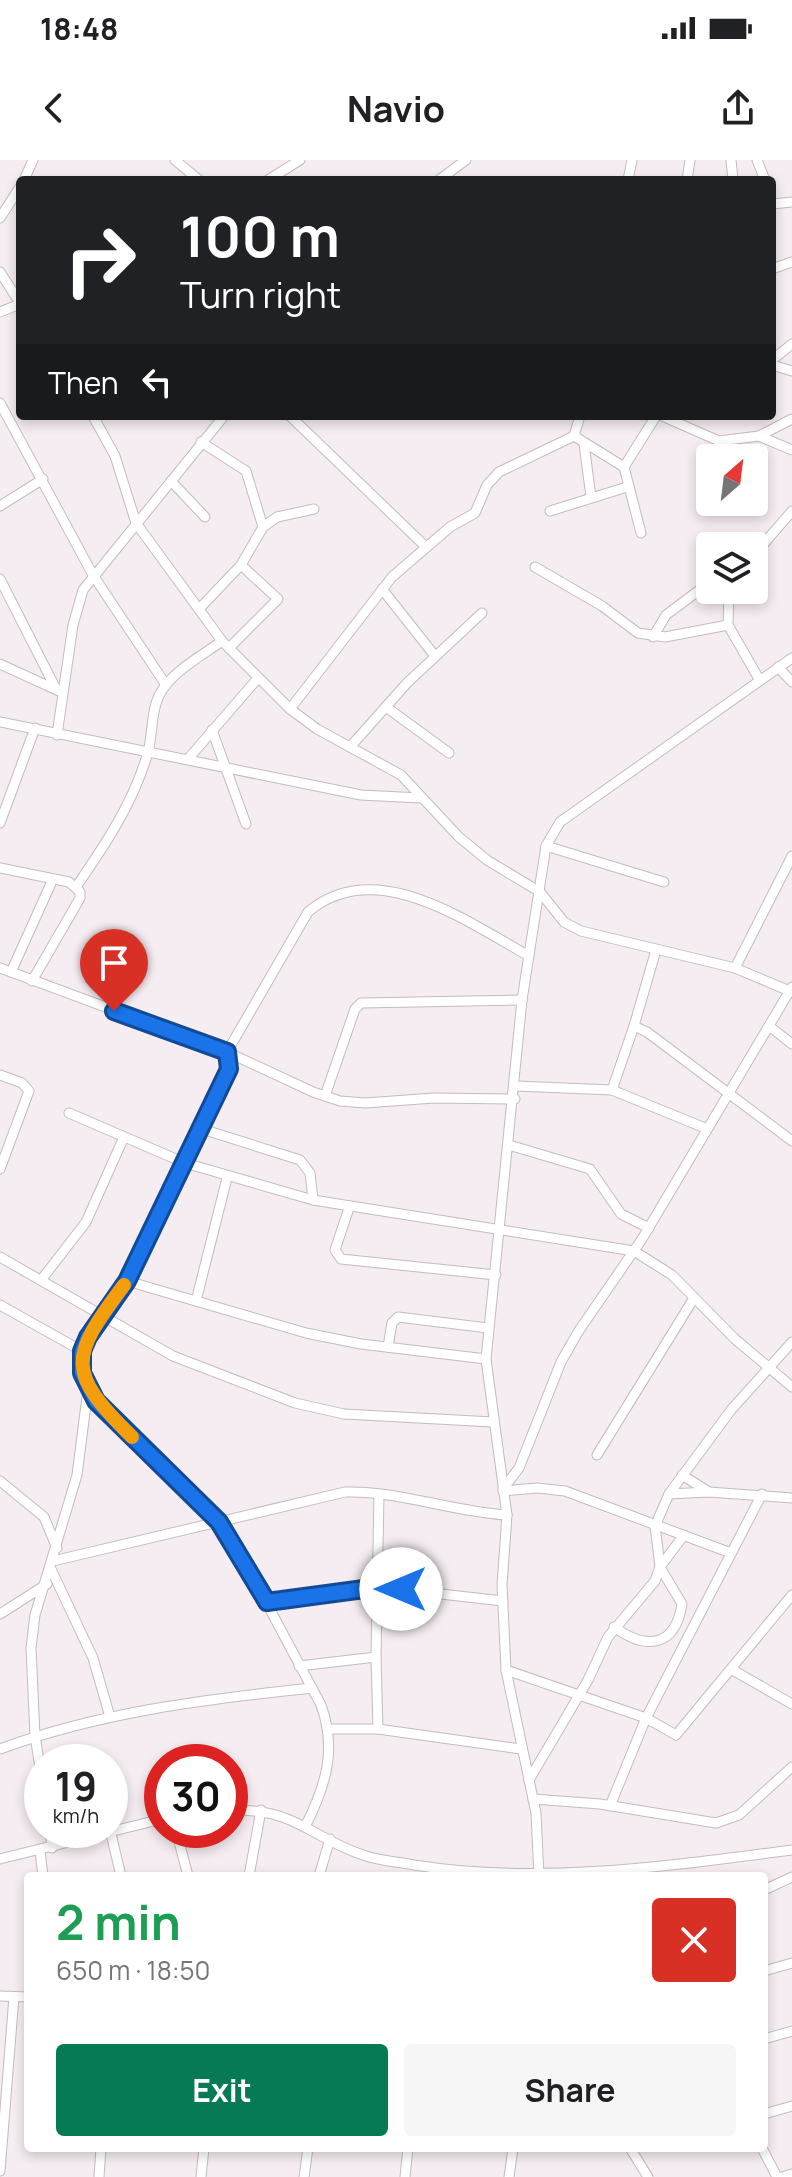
<!DOCTYPE html>
<meta charset="utf-8">
<style>
body{margin:0;font-family:Manrope,sans-serif;background:#f6f6f6;color:#202124;height:100vh;display:flex;flex-direction:column;font-size:30px;white-space:nowrap}
*{box-sizing:border-box;margin:0}
p{font-size:26px;color:#757577}
.icon{flex:none;width:44px;height:44px;fill:none;stroke:currentColor;stroke-width:2;stroke-linecap:round;stroke-linejoin:round}
.map{position:relative;flex:1;overflow:hidden}
.details{position:absolute;left:24px;top:1712px;width:744px;height:280px;display:flex;flex-direction:column;background:#fff;border-radius:8px;box-shadow:0 4px 12px #0003}
.details>*{flex:none}
.banner{position:absolute;left:16px;top:16px;width:760px;height:244px;border-radius:8px;box-shadow:0 4px 12px #0003;background:#202124;color:#fff;overflow:hidden}
.needle{width:52px;rotate:28deg}
.buttons{position:absolute;left:696px;top:284px;display:grid;gap:16px}
.buttons a{display:grid;place-items:center;width:72px;height:72px;border-radius:8px;background:#fff;box-shadow:0 4px 12px #0003;font-size:40px}
.speed{position:absolute;left:24px;top:1584px;display:flex;gap:16px;font-size:40px;font-weight:700;text-align:center}
.speed>*{display:grid;place-content:center;width:104px;height:104px;border-radius:50%;background:#fff;box-shadow:0 4px 12px #0003;line-height:1}
.speed small{font-size:20px;font-weight:400}
.speed .limit{border:12px solid #d22;background:#fff;color:#111}
.pin{position:absolute;display:grid;place-items:center;width:68px;height:68px;color:#fff;margin:-82px -34px;border-radius:50% 50% 50% 0;rotate:-45deg;box-shadow:0 0 8px #0007}
.pin .icon{rotate:45deg}
.me{position:absolute;width:88px;margin:-44px;rotate:270deg;stroke-linejoin:round;filter:drop-shadow(0 0 6px #0008)}
.turn{display:flex;align-items:center;gap:28px;height:168px;padding:0 32px;font-size:36px}
.turn .icon{width:104px;height:104px;stroke-width:2.5}
.turn b{display:block;font-size:56px;line-height:68px}
.then{display:flex;align-items:center;height:76px;padding:0 32px;background:#0003;gap:16px;font-size:30px}
.round{display:grid;place-items:center;flex:none;width:84px;height:84px;border-radius:8px;background:#f6f6f6}
.summary{display:flex;align-items:center;justify-content:space-between;height:136px;padding:0 32px}
h1{font-size:48px;font-weight:700;line-height:60px;color:#1e9e55}
.primary-button{display:flex;gap:16px;margin-top:auto;padding:16px 32px}
.primary-button a{flex:1;height:92px;border-radius:8px;background:#067955;color:#fff;font-size:32px;font-weight:700;line-height:92px;text-align:center}
.primary-button a+a{background:#f6f6f6;color:#202124}
.status{display:flex;justify-content:space-between;align-items:center;height:56px;padding:0 40px;background:#fff;direction:ltr}
.status svg{height:22px;fill:currentColor}
header{display:flex;justify-content:space-between;align-items:center;height:104px;padding:0 32px;background:#fff;font-size:36px;font-weight:700}
.map>svg:first-child{display:block}
.lines{fill:none;stroke-linecap:round;stroke-linejoin:round}
.street-casing{stroke:#c4bbc0;stroke-width:11}
.street{stroke:#fff;stroke-width:9}
.route-casing{stroke:#114b97;stroke-width:20}
.route{stroke:#1a73e8;stroke-width:14}
.slow{stroke:#f59e0b;stroke-width:14}
</style>
<div class="status"><b>18:48</b><svg viewBox="0 0 49 12"><path d="M0 12V9h3v3zM5 12V6h3v6zM10 12V3h3v9zM15 12V0h3v12zM26 1h20v11H26zM47 4h2v5h-2z"/></svg></div>
<header><svg class="icon" aria-label="back" viewBox="0 0 24 24"><path d="M15 5l-7 7 7 7"/></svg>Navio<svg class="icon" aria-label="share" viewBox="0 0 24 24"><path d="M12 15V3M7 8l5-5 5 5M5 13v7h14v-7"/></svg></header>
<div class="map">
<svg width="792" height="2017" viewBox="0 0 792 2017">
<rect width="100%" height="100%" fill="#f6edf2"/>
<g class="lines">
<defs>
<g id="street">
<polyline points="175,0 199,20"/>
<polyline points="731,0 733,20"/>
<polyline points="757,0 765,20"/>
<polyline points="24,20 33,0"/>
<polyline points="268,20 300,0"/>
<polyline points="439,20 466,0"/>
<polyline points="628,20 632,0"/>
<polyline points="687,20 690,0"/>
<polyline points="772,44 792,42"/>
<polyline points="0,58 20,27"/>
<polyline points="772,109 792,102"/>
<polyline points="0,112 20,143"/>
<polyline points="0,152 20,144"/>
<polyline points="772,200 792,184"/>
<polyline points="772,205 792,211"/>
<polyline points="0,243 93,415 166,525"/>
<polyline points="93,256 115,296 136,363 222,481 290,549 317,569 401,615 459,677 487,700 540,732 564,762 581,771 735,808 792,832"/>
<polyline points="290,256 426,387"/>
<polyline points="662,256 719,281 759,276 792,290"/>
<polyline points="574,276 624,307 656,256"/>
<polyline points="759,276 792,259"/>
<polyline points="201,282 246,311 263,367"/>
<polyline points="584,284 591,337"/>
<polyline points="624,307 641,373"/>
<polyline points="171,321 205,357"/>
<polyline points="0,346 43,319"/>
<polyline points="550,351 627,327"/>
<polyline points="754,395 792,351"/>
<polyline points="535,407 602,446 638,473 665,477 728,465"/>
<polyline points="0,419 56,529"/>
<polyline points="382,429 435,496"/>
<polyline points="729,430 728,465 759,519"/>
<polyline points="200,448 241,405 263,367 277,357 314,349"/>
<polyline points="653,477 666,455 710,422"/>
<polyline points="229,488 278,439 241,405"/>
<polyline points="0,504 59,531"/>
<polyline points="778,507 792,522"/>
<polyline points="386,547 449,593"/>
<polyline points="290,549 392,417 450,367 475,353 487,325 499,312 574,276 580,256"/>
<polyline points="0,562 361,635 421,638"/>
<polyline points="212,570 246,664"/>
<polyline points="57,575 73,465 83,430 224,256"/>
<polyline points="350,587 407,523 482,453"/>
<polyline points="188,599 258,518"/>
<polyline points="0,663 35,568"/>
<polyline points="546,686 664,722"/>
<polyline points="0,708 69,722 80,732 80,738 32,821"/>
<path d="M76 727C105 685 134 642 148 592 153 573 151 548 161 532 173 511 203 495 222 481"/>
<polyline points="656,790 634,866 647,872 792,981"/>
<polyline points="0,808 227,892 313,932 340,941 365,943 434,938 515,939"/>
<polyline points="735,808 792,696"/>
<polyline points="11,812 53,719"/>
<polyline points="769,866 792,884"/>
<polyline points="0,915 22,923 29,931 0,1009"/>
<polyline points="516,926 612,930 634,866"/>
<polyline points="612,930 705,968"/>
<polyline points="325,936 355,849 361,843 522,840"/>
<polyline points="69,953 185,1003 313,1040 634,1091 672,1115 735,1179 792,1227"/>
<polyline points="202,969 300,1000 310,1013 313,1040"/>
<polyline points="509,985 590,1009 621,1054 649,1068"/>
<polyline points="349,1048 335,1090 341,1099 496,1115"/>
<polyline points="0,1097 173,1196 295,1243 344,1254 493,1262"/>
<polyline points="42,1119 86,1062 124,977"/>
<polyline points="127,1121 306,1173 361,1184 486,1199"/>
<polyline points="196,1141 227,1018"/>
<polyline points="0,1145 82,1191"/>
<polyline points="388,1187 392,1163 398,1157 488,1168"/>
<polyline points="597,1295 694,1138"/>
<polyline points="682,1315 709,1332"/>
<polyline points="0,1321 44,1357 57,1388"/>
<polyline points="503,1329 519,1308 561,1202 578,1172 642,1079 792,827"/>
<polyline points="503,1331 537,1328 565,1331 731,1393"/>
<polyline points="669,1334 709,1332 792,1338"/>
<path d="M53 1401 345 1332C395 1330 454 1352 507 1355"/>
<polyline points="51,1409 93,1498 110,1557"/>
<polyline points="267,1442 379,1427 503,1441"/>
<polyline points="0,1454 47,1424"/>
<path d="M614 1467C646 1490 675 1488 682 1444L660 1407 684 1375"/>
<polyline points="299,1506 376,1497"/>
<polyline points="731,1509 792,1544"/>
<polyline points="506,1510 646,1558 676,1575 792,1435"/>
<polyline points="330,1569 378,1569 521,1589"/>
<polyline points="378,1569 376,1497 379,1334"/>
<path d="M0 1589C100 1552 207 1539 312 1528"/>
<polyline points="42,1620 35,1576 31,1488 35,1455 77,1315 88,1229"/>
<polyline points="529,1620 588,1520 608,1477 655,1421 660,1407 655,1366 669,1334 731,1250 792,1182"/>
<polyline points="533,1639 600,1644 716,1663 739,1655 792,1607"/>
<polyline points="610,1646 646,1558 762,1334"/>
<path d="M230 1650C300 1649 309 1678 366 1696 381 1701 399 1702 414 1705 538 1725 669 1706 792 1690"/>
<path d="M306 1665C326 1625 337 1589 321 1545L234 1382 219 1362 96 1241 82 1213V1191L101 1155 127 1121 225 921 229 909 227 892 308 752C375 695 466 761 529 796"/>
<polyline points="50,1670 52,1688"/>
<polyline points="176,1670 188,1716"/>
<polyline points="111,1674 121,1716"/>
<polyline points="40,1691 43,1716"/>
<polyline points="0,1699 162,1659"/>
<polyline points="249,1716 261,1650"/>
<polyline points="319,1716 330,1679"/>
<polyline points="539,1716 536,1653 506,1510 502,1425 507,1355 486,1199 522,840 546,686 560,662 792,498"/>
<polyline points="764,1730 792,1717"/>
<polyline points="764,1811 792,1803"/>
<polyline points="0,1836 28,1837"/>
<polyline points="764,1879 792,1871"/>
<polyline points="764,1954 792,1946"/>
<polyline points="630,1988 648,2017"/>
<polyline points="762,1988 777,2017"/>
<polyline points="0,2011 14,1837"/>
<polyline points="99,2017 101,1988"/>
<polyline points="201,2017 204,1988"/>
<polyline points="304,2017 308,1988"/>
<polyline points="405,2017 408,1988"/>
<polyline points="509,2017 513,1988"/>
<polyline points="782,2017 792,2014"/>
</g>
</defs>
<use href="#street" class="street-casing"/>
<use href="#street" class="street"/>
</g>
<g class="lines">
<defs>
<polyline id="route" points="114,851 227,892 229,909 127,1121 88,1177 82,1191 82,1213 96,1241 219,1362 267,1442 379,1427 401,1429"/>
</defs>
<use href="#route" class="route-casing"/>
<use href="#route" class="route"/>
<path class="slow" d="M124 1125C69 1198 66 1212 132 1277"/>
</g>
</svg>
<div class="buttons">
<a><svg class="needle" viewBox="-14 -14 28 28"><path d="M0-13l5 13h-10z" fill="#e53935"/><path d="M0 13l5-13h-10z" fill="#757577"/></svg></a>
<a><svg class="icon" aria-label="layers" viewBox="0 0 24 24"><path d="M12 4l9 5-9 5-9-5zM3 14l9 5 9-5"/></svg></a>
</div>
<div class="speed"><div>19<small>km/h</small></div><div class="limit">30</div></div>
<div class="pin" style="left:114px;top:851px;background:#d93025"><svg class="icon" aria-label="arrive" viewBox="0 0 24 24"><path d="M6 21V4h12l-3 4 3 4H6"/></svg></div>
<svg class="me" style="left:401px;top:1429px" viewBox="-20 -20 40 40"><circle r="19" fill="#fff"/><path d="M0-13L10 11 0 6-10 11z" fill="#1a73e8"/></svg>
<div class="banner">
<div class="turn"><svg class="icon" aria-label="right" viewBox="0 0 24 24"><path d="M7 20v-9h11M14 6l5 5-5 5"/></svg><div><b>100 m</b>Turn right</div></div>
<div class="then">Then<svg class="icon" aria-label="left" viewBox="0 0 24 24"><path d="M17 20v-9H6M10 6l-5 5 5 5"/></svg></div>
</div>
<section class="details">
<div class="summary"><div><h1>2 min</h1><p>650 m · 18:50</p></div><a class="round" style="background:#d93025;color:#fff"><svg class="icon" aria-label="close" viewBox="0 0 24 24"><path d="M6 6l12 12M18 6L6 18"/></svg></a></div>
<div class="primary-button"><a>Exit</a><a>Share</a></div>
</section>
</div>
